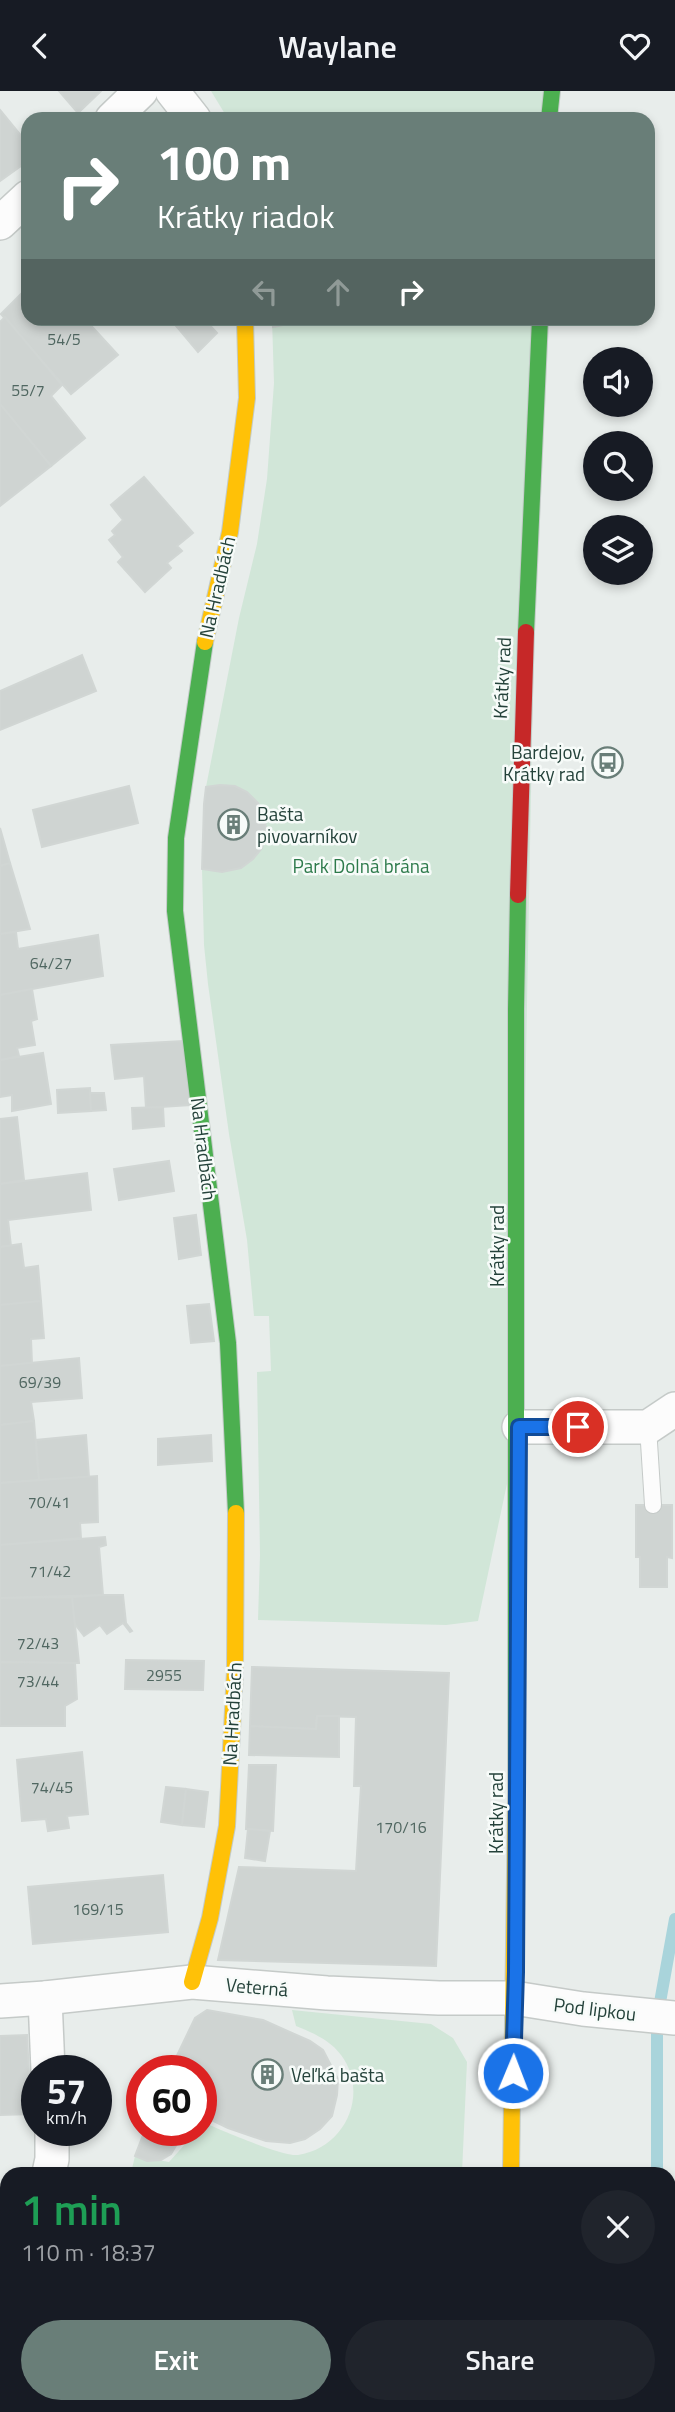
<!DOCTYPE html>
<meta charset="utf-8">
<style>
body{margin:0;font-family:"Titillium Web",sans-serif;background:#20242c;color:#f1f3f6;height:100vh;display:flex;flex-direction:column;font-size:26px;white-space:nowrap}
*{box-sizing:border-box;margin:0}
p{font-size:23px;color:#9ea1a6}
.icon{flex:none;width:38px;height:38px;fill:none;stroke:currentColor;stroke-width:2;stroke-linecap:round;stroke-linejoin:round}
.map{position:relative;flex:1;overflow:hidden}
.sheet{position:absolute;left:0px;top:2076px;width:676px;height:247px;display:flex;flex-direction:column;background:#171b24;border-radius:21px 21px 0 0;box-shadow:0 4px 10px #0003}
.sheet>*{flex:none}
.guide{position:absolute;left:21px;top:21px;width:634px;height:214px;border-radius:21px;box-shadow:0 4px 10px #0003;background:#697e78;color:#fff;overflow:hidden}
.fabs{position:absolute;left:583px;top:256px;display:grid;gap:14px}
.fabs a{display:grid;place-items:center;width:70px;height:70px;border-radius:50%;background:#171b24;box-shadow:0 4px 10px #0003;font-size:35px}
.speed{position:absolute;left:21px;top:1964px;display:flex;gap:14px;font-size:35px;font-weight:700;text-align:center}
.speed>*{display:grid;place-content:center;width:91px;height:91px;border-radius:50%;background:#171b24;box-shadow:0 4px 10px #0003;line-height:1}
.speed small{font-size:18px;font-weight:400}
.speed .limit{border:10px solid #d22;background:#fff;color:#111}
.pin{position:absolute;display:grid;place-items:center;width:60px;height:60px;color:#fff;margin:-30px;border:4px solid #fff;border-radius:50%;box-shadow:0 2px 7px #0007}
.me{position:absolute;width:77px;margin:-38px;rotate:1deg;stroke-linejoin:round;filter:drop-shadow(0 0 5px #0008)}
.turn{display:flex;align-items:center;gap:24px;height:147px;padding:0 21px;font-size:32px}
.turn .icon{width:91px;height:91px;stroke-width:2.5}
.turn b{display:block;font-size:49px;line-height:60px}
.lanes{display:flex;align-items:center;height:66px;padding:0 21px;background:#0003;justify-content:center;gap:35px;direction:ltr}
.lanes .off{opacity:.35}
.round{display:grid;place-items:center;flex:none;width:74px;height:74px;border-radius:37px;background:#20242c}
.headline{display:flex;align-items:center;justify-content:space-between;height:119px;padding:0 21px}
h1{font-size:42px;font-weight:600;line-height:52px;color:#1e9e55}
.cta{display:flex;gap:14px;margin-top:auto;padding:14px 21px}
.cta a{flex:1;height:80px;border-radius:42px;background:#697e78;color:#fff;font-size:28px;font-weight:600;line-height:80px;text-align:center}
.cta a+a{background:#20242c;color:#f1f3f6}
header{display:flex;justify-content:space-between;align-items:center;height:91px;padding:0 21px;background:#171b24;font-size:32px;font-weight:600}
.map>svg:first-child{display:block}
.green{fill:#d1e6d8}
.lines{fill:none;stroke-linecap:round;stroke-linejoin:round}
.stream{stroke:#a9d4db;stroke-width:12}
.building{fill:#cfd4d2;stroke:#d1d6d4;stroke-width:2}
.lane-casing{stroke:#c5cac8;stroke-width:18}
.street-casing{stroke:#c5cac8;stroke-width:36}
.fast-casing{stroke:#c3cbc8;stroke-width:18}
.slow-casing{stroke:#c3cbc8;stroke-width:18}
.jam-casing{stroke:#c3cbc8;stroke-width:18}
.lane{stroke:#fcfcfc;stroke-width:16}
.street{stroke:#fcfcfc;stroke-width:33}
.fast{stroke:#4caf50;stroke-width:16}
.slow{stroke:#ffc107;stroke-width:16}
.jam{stroke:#c62828;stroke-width:16}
.route-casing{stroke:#114b97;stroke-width:18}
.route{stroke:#1a73e8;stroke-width:12}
.labels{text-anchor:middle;stroke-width:5;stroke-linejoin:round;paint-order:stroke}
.number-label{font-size:16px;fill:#506761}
.street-label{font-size:19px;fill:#24423a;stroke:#f7fbf9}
.poi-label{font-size:19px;fill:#24423a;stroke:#f7fbf9;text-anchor:start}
.park-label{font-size:19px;fill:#2d7a4b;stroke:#f7fbf9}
</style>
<header><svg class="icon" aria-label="back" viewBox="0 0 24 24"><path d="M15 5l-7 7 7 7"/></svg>Waylane<svg class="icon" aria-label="heart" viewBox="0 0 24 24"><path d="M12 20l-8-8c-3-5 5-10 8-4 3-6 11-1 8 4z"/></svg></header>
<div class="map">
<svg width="675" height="2321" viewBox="0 0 675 2321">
<rect width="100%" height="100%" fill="#e8edeb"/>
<g class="green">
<polygon points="211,0 552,0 549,28 228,28"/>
<polygon points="272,228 540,228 519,1336 478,1530 446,1534 258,1529 260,1464 257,1281 271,1280 269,1225 254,1225 247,1149 229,1043 208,893 204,854 202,778 206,696 239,527 257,453 267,388 274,292"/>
<path d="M292 1919 431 1933 453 1947 467 1971 462 2082H131L135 2065 169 2071 187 2051 184 2039H201V2030C217 2038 284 2066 298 2064 345 2057 370 2003 341 1964 330 1949 313 1942 296 1935Z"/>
<polygon points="7,2226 7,2315 443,2315 441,2321 0,2321 0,2230"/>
</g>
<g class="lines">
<g class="stream">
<polyline points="657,2082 657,1928 675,1828"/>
<polyline points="644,2321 645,2315"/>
</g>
</g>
<g class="building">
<polygon points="59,0 101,0 78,22"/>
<polygon points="0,19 28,53 28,70 0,90"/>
<polygon points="28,196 28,228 85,228 118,264 71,303 1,223"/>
<polygon points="5,226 62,294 51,305 85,347 51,375 0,313 0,231"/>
<polygon points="169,228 187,228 177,236"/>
<polygon points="187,228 204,228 217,242 198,261 177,236"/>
<polygon points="272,228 293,228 283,234 273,236"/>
<polygon points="0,313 51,375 0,415"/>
<polygon points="144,386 193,442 177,455 182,460 167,472 171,477 145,501 118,471 123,466 109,449 115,444 112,440 123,429 111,414"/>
<polygon points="82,564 96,600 0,639 0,600"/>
<polygon points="220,694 235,695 247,701 258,712 265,726 266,742 262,757 253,768 241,777 222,781 202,778 204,713 206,696"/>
<polygon points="129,695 138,732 42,756 33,719"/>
<polygon points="0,737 10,772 0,775"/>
<polygon points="10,772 30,838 0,843 0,775"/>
<polygon points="16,841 18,858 98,844 103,885 0,904 0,843"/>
<polygon points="32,898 37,928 31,930 35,954 17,957 19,965 0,969 0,904"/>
<polygon points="183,950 190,1014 146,1017 144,985 115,988 111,954"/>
<polygon points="43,962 51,1013 12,1020 12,1004 0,1006 0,969"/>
<polygon points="90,997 91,1020 58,1022 57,999"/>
<polygon points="90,1002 104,1002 106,1019 91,1020"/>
<polygon points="163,1016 164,1035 133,1038 132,1017"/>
<polygon points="17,1026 24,1089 0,1093 0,1028"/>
<polygon points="169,1070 174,1100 119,1109 114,1078"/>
<polygon points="87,1082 91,1119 8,1129 11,1155 0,1156 0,1093"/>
<polygon points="196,1124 201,1164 179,1168 174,1127"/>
<polygon points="21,1153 24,1177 38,1175 41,1210 0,1214 0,1156"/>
<polygon points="41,1210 44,1247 31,1248 32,1272 0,1275 0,1214"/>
<polygon points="209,1213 214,1250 191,1252 187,1215"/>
<polygon points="79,1267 82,1307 31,1311 34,1330 0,1334 0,1275"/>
<polygon points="34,1330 39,1389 0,1392 0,1334"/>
<polygon points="86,1344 89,1386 39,1389 36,1349"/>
<polygon points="211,1344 212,1370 158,1374 158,1348"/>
<polygon points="97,1385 98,1431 80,1432 81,1447 0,1454 0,1392"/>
<polygon points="636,1414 672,1414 672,1467 667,1466 667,1496 640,1496 640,1466 636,1466"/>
<polygon points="105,1446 106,1454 99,1456 103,1504 0,1507 0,1454"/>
<polygon points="103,1504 123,1504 126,1532 132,1540 130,1541 123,1532 107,1543 100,1534 84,1545 74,1532 72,1506"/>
<polygon points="72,1506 79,1572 0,1571 0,1507"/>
<polygon points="126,1569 204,1570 203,1599 125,1598"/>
<polygon points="0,1571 75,1572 77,1608 65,1615 65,1635 0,1635"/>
<polygon points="252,1576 449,1582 436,1875 218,1869 239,1776 356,1780 361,1695 354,1695 356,1626 317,1625 316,1638 250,1635"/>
<polygon points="317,1625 339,1625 339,1666 249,1664 250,1635 316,1638"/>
<polygon points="82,1661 88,1723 67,1725 69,1737 48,1740 46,1728 22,1730 17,1669"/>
<polygon points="249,1674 276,1674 273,1740 246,1738"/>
<polygon points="166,1696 186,1698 182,1734 161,1731"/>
<polygon points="186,1698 208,1701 204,1736 182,1734"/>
<polygon points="248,1738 270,1740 265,1770 245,1767"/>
<polygon points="163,1784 168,1841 33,1853 28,1796"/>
<polygon points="207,1919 263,1929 310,1950 323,1959 338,1988 337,2004 332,2025 320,2038 305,2048 290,2052 266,2050 228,2037 201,2024 201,1979 170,1979 195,1927"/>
<polygon points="27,1944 31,2023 0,2024 0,1945"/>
<polygon points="145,2039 178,2039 177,2053 171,2063 161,2069 147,2070 135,2065"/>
</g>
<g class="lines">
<defs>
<polyline id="lane" points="648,1336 653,1414"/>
<g id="street">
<polyline points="172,0 194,28"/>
<polyline points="112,28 141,0"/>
<polyline points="0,132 28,106"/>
<polyline points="519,1336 648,1336 675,1318"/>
<polyline points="45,1907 48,1979"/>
<polyline points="0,1910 45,1907 192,1891 327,1902 439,1907 514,1907 583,1918 675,1927"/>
<polyline points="49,2082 52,2068 52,2039"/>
<polyline points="0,2169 7,2160"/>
<polyline points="481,2321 485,2315"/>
</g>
<g id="fast">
<polyline points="549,28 552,0"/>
<polyline points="526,541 540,228"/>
<polyline points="205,551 176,747 175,820 228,1252 236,1422"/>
<polyline points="516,1706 516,918 518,804"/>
<polyline points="505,2315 505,2321"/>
</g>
<g id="slow">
<polyline points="205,551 230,441 247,307 245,228"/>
<polyline points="192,1891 210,1827 227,1735 235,1580 236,1422"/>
<polyline points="511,2082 516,1706"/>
</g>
<polyline id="jam" points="518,804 526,541"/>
</defs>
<use href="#lane" class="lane-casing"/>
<use href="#street" class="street-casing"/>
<use href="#fast" class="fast-casing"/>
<use href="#slow" class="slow-casing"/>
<use href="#jam" class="jam-casing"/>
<use href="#lane" class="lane"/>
<use href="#street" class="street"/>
<use href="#fast" class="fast"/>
<use href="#slow" class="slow"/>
<use href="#jam" class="jam"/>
</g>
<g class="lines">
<defs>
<polyline id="route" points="513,1982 516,1881 519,1336 578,1336"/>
</defs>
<use href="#route" class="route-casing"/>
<use href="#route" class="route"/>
</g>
<defs>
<symbol id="bus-ring" viewBox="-11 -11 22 22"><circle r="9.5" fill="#f7fbf9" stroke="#697e78" stroke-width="1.5"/><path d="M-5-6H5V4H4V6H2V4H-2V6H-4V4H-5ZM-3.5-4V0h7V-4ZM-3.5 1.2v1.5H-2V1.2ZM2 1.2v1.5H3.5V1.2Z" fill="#697e78"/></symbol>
<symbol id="building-ring" viewBox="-11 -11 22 22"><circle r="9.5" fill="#f7fbf9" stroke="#697e78" stroke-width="1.5"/><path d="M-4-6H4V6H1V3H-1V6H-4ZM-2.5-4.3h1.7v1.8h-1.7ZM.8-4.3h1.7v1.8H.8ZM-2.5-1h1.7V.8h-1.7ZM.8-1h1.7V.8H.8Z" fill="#697e78"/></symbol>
</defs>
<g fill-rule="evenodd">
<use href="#bus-ring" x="590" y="654" width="35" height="35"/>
<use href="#building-ring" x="216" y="716" width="35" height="35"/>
<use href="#building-ring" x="250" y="1966" width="35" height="35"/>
</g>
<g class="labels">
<g class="number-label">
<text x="64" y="254">54/5</text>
<text x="28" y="305">55/7</text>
<text x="51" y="878">64/27</text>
<text x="40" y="1297">69/39</text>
<text x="49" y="1417">70/41</text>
<text x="50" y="1486">71/42</text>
<text x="38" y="1558">72/43</text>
<text x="164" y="1590">2955</text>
<text x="38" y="1596">73/44</text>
<text x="52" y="1702">74/45</text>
<text x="401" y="1742">170/16</text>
<text x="98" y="1824">169/15</text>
</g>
<g class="street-label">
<text transform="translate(217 496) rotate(-77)" y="7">Na Hradbách</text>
<text transform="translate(502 587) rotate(-87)" y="7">Krátky rad</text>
<text transform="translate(204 1058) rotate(83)" y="7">Na Hradbách</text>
<text transform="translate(497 1155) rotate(-90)" y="7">Krátky rad</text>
<text transform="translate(232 1623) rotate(-87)" y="7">Na Hradbách</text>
<text transform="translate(496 1722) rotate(-90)" y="7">Krátky rad</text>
<text transform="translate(257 1896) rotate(5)" y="7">Veterná</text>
<text transform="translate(595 1918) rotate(7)" y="7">Pod lipkou</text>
</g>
<g class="poi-label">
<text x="585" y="668" text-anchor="end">Bardejov,<tspan x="585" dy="22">Krátky rad</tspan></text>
<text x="257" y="730">Bašta<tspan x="257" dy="22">pivovarníkov</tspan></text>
<text x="291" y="1991">Veľká bašta</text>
</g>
<g class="park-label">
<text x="361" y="782">Park Dolná brána</text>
</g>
</g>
</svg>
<div class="fabs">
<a><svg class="icon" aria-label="sound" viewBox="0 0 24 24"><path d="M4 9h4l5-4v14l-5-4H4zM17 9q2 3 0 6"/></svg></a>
<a><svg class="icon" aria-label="search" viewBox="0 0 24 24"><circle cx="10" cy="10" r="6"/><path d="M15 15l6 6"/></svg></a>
<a><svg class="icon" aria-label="layers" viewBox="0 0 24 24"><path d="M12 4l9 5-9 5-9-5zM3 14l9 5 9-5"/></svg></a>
</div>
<div class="speed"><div>57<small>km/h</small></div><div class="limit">60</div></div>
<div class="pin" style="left:578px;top:1336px;background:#d93025"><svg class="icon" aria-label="arrive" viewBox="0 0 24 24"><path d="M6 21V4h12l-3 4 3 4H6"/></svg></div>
<svg class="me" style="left:513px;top:1982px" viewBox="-20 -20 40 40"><circle r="17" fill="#1a73e8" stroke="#fff" stroke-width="3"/><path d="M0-11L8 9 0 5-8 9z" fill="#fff"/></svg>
<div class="guide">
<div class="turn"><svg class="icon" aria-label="right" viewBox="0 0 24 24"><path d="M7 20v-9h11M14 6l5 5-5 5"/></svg><div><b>100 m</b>Krátky riadok</div></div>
<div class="lanes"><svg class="icon off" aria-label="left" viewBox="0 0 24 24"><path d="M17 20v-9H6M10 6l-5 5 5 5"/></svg><svg class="icon off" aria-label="ahead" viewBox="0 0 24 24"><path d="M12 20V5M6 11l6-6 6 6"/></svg><svg class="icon" aria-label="right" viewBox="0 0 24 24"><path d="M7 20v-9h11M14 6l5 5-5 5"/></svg></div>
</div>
<section class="sheet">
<div class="headline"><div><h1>1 min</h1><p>110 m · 18:37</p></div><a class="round"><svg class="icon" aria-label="close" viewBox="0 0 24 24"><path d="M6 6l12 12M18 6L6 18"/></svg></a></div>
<div class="cta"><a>Exit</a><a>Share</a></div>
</section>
</div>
